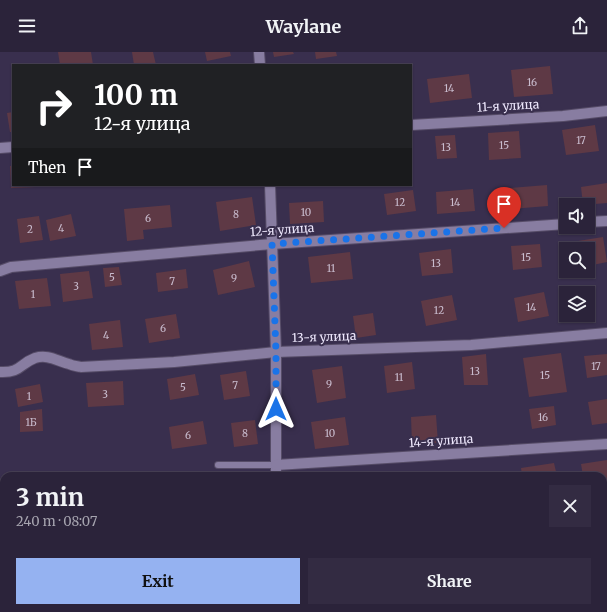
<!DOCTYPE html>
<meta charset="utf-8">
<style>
body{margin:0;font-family:Merriweather,serif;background:#332b42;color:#f1f3f6;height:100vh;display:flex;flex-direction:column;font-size:15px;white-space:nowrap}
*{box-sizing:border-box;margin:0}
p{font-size:13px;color:#a6a4af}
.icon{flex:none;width:22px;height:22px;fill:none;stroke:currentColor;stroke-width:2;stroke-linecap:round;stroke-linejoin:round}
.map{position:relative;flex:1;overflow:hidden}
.side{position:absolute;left:0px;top:420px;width:607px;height:140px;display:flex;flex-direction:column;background:#2b233a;border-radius:12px 12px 0 0;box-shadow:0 1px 3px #0004,0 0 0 1px #474054}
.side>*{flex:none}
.guide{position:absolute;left:12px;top:12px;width:400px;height:122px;border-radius:0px;box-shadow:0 1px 3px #0004,0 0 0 1px #474054;background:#202124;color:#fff;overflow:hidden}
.tools{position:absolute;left:559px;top:146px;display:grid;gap:8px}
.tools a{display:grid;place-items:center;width:36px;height:36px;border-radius:0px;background:#2b233a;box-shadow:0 1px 3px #0004,0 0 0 1px #474054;font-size:20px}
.pin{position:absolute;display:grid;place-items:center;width:34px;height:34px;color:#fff;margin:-41px -17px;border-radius:50% 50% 50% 0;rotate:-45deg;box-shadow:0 0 4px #0007}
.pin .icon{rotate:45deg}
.me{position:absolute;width:44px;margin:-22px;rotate:0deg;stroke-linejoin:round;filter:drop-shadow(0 0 3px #0008)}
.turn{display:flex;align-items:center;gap:14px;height:84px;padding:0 16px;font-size:18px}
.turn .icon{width:52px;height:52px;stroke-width:2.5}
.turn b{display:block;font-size:28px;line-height:34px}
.then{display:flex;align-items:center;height:38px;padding:0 16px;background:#0003;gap:8px;font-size:15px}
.round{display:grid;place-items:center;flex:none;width:42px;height:42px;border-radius:0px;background:#332b42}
.headline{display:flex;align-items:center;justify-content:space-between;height:68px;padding:0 16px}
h1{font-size:24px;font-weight:700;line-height:30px}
.button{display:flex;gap:8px;margin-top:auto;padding:8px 16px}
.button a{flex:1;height:46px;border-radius:0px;background:#95b2f1;color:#111;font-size:16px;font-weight:700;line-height:46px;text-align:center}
.button a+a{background:#332b42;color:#f1f3f6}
header{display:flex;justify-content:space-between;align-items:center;height:52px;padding:0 16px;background:#2b233a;font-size:18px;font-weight:700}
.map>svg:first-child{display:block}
.building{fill:#5e3945}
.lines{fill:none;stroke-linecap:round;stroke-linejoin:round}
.service-casing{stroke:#564c67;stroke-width:8}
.minor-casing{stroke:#564c67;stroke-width:12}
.service{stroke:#887da1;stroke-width:6}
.minor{stroke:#887da1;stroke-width:10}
.route{stroke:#1a73e8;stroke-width:7;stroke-dasharray:0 12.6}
.labels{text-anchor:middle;stroke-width:4;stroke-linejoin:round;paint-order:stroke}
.number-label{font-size:10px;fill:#c9bcce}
.street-label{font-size:12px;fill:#ede7fc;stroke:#392f4e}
</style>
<header><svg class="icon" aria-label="menu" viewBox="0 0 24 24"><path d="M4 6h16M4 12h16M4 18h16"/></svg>Waylane<svg class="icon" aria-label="share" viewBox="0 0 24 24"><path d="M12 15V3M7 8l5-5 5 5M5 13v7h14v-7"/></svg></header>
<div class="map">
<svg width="607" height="560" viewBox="0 0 607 560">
<rect width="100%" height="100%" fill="#392f4e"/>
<g class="building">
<polygon points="58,0 91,0 93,13 60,13"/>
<polygon points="132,0 153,0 156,13 134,13"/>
<polygon points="205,0 230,0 231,4 207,9"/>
<polygon points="273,0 293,0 294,2 274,5"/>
<polygon points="315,0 336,0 337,4 316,7"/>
<polygon points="550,14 553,42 514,45 511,18"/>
<polygon points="469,22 472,46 430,51 427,27"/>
<polygon points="13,60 13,80 10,80 7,61"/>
<polygon points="595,73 599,99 566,103 562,78"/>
<polygon points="519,79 521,106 489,108 488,81"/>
<polygon points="455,83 457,106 437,107 435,84"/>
<polygon points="10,114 13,114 13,133 37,133 37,135 11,136"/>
<polygon points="607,131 607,151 583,153 581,135"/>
<polygon points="62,133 73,133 73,134 62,135"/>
<polygon points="547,133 548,154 511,157 510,136"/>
<polygon points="473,137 475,159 437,162 436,140"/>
<polygon points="413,138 416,159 387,163 384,142"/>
<polygon points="252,145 256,173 220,179 216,150"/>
<polygon points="323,149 324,170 290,172 289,151"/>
<polygon points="170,153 172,175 143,178 144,187 127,189 124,157"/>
<polygon points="71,162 76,184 50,189 46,168"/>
<polygon points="39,164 43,188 20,191 17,167"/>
<polygon points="603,185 607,210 588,214 588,197 580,197 578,189"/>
<polygon points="540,192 542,215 513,218 511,194"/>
<polygon points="451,197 453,221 422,224 419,201"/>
<polygon points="350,200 353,227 311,231 308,205"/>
<polygon points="249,209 255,235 218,243 213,218"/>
<polygon points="119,215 122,233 105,235 103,216"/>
<polygon points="186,217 188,236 158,240 156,221"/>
<polygon points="89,219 93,246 63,250 60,222"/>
<polygon points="47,226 51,254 19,257 15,229"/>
<polygon points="544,240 549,264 518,270 514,246"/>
<polygon points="452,243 457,268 426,274 421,249"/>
<polygon points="588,243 591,243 596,267 574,270 572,263 588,263"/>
<polygon points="373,261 376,283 356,286 353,264"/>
<polygon points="176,262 180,286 149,291 145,267"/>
<polygon points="120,268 123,295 92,298 89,272"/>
<polygon points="561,301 567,340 529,345 523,306"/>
<polygon points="486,302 488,333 464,333 462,305"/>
<polygon points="607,302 607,323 587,326 584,304"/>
<polygon points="412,310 415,337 387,341 384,314"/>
<polygon points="342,314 346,346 317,351 312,318"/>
<polygon points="246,319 250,344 224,348 220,323"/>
<polygon points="195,322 199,343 170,348 167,327"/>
<polygon points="123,329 124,353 88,355 86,331"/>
<polygon points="40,332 43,350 18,355 15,337"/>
<polygon points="607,347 607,371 592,373 588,350"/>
<polygon points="554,354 556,373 532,377 529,357"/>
<polygon points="42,357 43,379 20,380 20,360"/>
<polygon points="436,363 438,391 412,392 411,365"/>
<polygon points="345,365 349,393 315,397 311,370"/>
<polygon points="255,368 258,392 234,395 231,371"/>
<polygon points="203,369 207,392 172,397 169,375"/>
<polygon points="607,408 607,434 603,434 603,424 583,424 581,412"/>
<polygon points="554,411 557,424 522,424 521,416"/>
<polygon points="24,419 70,420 70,424 24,424"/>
<polygon points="10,556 48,556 47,560 10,560"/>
<polygon points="273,556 293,556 292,560 272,560"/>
</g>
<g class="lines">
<defs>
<polyline id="service" points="218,413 276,413"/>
<g id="minor">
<polyline points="259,0 260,13"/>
<polyline points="411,73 563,64 607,59"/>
<polyline points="0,96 13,95"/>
<polyline points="270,133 276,300 276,424"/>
<polyline points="588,170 607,169"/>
<polyline points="0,219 11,215 272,192 566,172"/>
<path d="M0 320C21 321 19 312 35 306 48 302 57 309 69 312 73 314 77 314 81 315L174 310 276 300 471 293 607 281"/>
<polyline points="276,413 607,392"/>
<polyline points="603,503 607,503"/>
<polyline points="257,560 258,556"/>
</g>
</defs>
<use href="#service" class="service-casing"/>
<use href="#minor" class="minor-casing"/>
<use href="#service" class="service"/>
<use href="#minor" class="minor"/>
</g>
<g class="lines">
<polyline class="route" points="276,357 276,300 272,192 504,176"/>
</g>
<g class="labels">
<g class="number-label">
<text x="532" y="34">16</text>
<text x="449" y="40">14</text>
<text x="581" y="92">17</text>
<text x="504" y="97">15</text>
<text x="446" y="99">13</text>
<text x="400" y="154">12</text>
<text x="455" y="154">14</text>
<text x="306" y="164">10</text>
<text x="236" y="166">8</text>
<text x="148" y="170">6</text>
<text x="61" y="180">4</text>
<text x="30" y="181">2</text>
<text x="526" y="209">15</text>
<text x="436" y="215">13</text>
<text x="331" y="220">11</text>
<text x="112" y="229">5</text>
<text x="234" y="230">9</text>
<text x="172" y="233">7</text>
<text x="76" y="238">3</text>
<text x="33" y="246">1</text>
<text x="531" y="259">14</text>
<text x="439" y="262">12</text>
<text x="163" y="280">6</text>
<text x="106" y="287">4</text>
<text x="596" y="318">17</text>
<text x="475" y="323">13</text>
<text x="545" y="327">15</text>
<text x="399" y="329">11</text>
<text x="329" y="336">9</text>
<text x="235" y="337">7</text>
<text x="183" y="339">5</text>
<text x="105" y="346">3</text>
<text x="29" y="348">1</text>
<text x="543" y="369">16</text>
<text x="31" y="374">1Б</text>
<text x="245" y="385">8</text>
<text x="330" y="385">10</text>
<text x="188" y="387">6</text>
</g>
<g class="street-label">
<text transform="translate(508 54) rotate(-3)" y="4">11-я улица</text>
<text transform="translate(282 178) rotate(-4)" y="4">12-я улица</text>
<text transform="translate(324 285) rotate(-2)" y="4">13-я улица</text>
<text transform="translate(441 389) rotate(-4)" y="4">14-я улица</text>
</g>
</g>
</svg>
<div class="tools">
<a><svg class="icon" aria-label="sound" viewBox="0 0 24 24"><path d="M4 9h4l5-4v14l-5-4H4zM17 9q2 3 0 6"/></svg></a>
<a><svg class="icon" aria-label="search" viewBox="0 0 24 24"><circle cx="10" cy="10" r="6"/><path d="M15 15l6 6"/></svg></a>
<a><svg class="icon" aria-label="layers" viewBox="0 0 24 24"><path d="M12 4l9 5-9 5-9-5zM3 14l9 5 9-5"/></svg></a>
</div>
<div class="pin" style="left:504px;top:176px;background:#d93025"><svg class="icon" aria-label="arrive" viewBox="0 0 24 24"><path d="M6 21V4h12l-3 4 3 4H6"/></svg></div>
<svg class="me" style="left:276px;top:357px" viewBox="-20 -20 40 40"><path d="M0-17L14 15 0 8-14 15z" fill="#1a73e8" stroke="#fff" stroke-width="4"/></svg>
<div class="guide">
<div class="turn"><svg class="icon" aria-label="right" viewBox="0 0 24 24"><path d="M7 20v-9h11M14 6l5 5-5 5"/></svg><div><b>100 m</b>12-я улица</div></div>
<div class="then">Then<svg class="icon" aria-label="arrive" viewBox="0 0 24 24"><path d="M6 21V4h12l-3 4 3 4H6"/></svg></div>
</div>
<section class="side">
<div class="headline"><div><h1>3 min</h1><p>240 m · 08:07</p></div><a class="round"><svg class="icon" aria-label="close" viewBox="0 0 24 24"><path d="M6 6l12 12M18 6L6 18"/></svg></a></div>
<div class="button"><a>Exit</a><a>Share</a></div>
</section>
</div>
